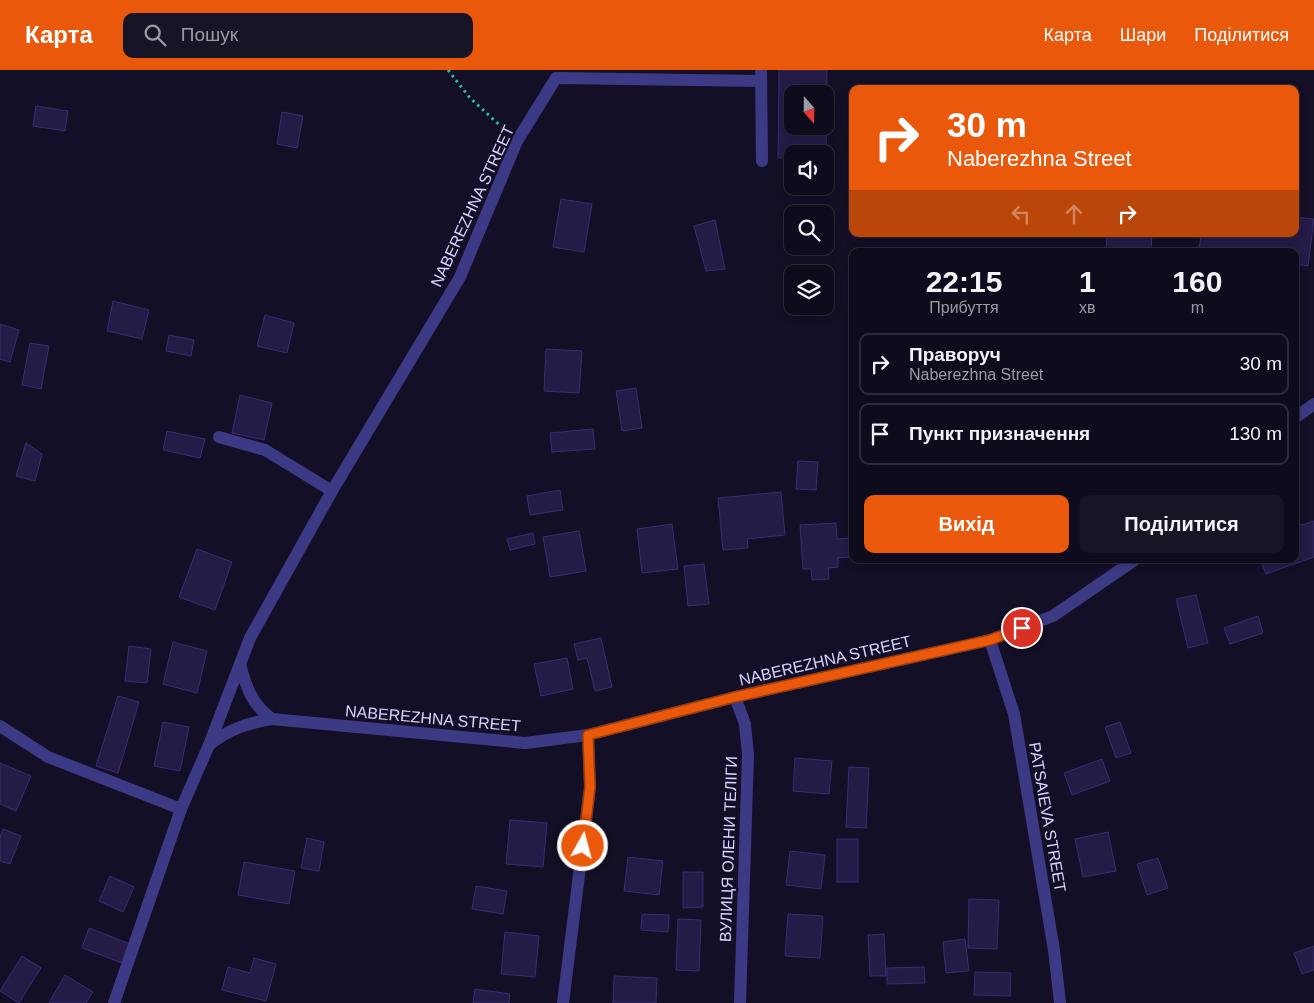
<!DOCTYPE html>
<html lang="uk">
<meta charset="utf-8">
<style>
body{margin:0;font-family:Helvetica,sans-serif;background:#171425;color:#f1f3f6;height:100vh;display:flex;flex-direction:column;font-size:19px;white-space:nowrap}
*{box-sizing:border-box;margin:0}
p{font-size:16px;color:#9b9ba3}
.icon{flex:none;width:28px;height:28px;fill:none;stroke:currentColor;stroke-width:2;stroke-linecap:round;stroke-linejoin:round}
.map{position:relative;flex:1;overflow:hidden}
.drawer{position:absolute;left:849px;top:178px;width:450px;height:315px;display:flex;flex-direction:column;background:#0e0b1c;border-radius:10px;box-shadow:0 2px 8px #0003,0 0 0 1px #2e2b3b}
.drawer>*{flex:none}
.banner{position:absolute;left:849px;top:15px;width:450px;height:152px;border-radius:10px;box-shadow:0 2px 8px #0003,0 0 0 1px #2e2b3b;background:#ea580c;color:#fff;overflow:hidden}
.needle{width:32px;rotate:160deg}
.fabs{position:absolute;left:784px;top:15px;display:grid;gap:10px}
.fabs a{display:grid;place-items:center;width:50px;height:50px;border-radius:10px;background:#0e0b1c;box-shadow:0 2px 8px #0003,0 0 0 1px #2e2b3b;font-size:25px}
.pin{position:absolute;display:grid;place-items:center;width:42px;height:42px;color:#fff;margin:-21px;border:2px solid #fff;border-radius:50%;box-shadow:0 1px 5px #0007}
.me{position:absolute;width:55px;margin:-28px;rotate:7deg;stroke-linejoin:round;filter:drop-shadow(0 0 4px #0008)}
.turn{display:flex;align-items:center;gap:18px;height:105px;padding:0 15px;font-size:22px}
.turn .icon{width:65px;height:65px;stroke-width:2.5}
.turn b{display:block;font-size:35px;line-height:42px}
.lanes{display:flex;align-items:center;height:48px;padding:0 15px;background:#0003;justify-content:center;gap:25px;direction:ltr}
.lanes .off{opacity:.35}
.eta{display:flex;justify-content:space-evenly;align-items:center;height:85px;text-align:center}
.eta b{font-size:30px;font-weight:700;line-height:35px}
.cta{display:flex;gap:10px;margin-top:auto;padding:10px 15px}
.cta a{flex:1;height:58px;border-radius:10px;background:#ea580c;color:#fff;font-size:20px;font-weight:700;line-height:58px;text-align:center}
.cta a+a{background:#171425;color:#f1f3f6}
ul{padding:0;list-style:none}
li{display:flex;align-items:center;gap:15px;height:62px;margin:0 10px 8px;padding:0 5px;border:2px solid #2e2b3b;border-radius:10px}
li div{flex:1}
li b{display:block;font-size:19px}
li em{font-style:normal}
header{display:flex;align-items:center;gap:30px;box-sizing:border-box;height:70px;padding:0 25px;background:#ea580c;color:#fff}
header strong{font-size:24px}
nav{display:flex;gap:28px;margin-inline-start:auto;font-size:18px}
.search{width:350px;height:45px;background:#171425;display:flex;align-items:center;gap:12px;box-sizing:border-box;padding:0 18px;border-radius:10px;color:#9b9ba3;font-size:19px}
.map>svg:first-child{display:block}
.building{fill:#241b47;stroke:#3b2d73;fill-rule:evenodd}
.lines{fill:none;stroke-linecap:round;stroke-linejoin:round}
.path{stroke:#2fb8b0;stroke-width:3;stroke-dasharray:2.5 4;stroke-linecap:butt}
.minor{stroke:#3d3a85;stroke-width:12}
.route-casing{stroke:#983908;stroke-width:12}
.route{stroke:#ea580c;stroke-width:9}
.labels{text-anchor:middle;stroke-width:5;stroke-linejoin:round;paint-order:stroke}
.street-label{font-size:16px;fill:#d9d4ff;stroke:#130f26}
</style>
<header>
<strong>Карта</strong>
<div class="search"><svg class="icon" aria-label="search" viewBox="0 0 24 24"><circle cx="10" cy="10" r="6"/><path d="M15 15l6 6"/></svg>Пошук</div>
<nav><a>Карта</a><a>Шари</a><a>Поділитися</a></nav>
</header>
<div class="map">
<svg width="1314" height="933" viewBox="0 0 1314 933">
<rect width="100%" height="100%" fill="#130f26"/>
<g class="building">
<path d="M779 0H827L826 88 825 84H792V88H778ZM792 24H825V56H792Z"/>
<polygon points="36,36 68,41 65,61 33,56"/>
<polygon points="282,42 303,46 297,78 277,74"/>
<polygon points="561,129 592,134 584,182 553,177"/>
<polygon points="1295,147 1314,149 1308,196 1295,194 1295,181 1199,181 1201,164 1295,164"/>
<polygon points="715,150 725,199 706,201 694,156"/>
<polygon points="1107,164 1152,164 1151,181 1106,181"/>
<polygon points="113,231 149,240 142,269 107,261"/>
<polygon points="265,245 294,253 287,283 257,276"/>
<polygon points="0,254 19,260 10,292 0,289"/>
<polygon points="169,265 194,270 191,286 166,281"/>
<polygon points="30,273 49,276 41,319 22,315"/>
<polygon points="546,279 582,281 579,323 544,321"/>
<polygon points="636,318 642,358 622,361 616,321"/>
<polygon points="240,325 272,333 264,370 232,363"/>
<polygon points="593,359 595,379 552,382 550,363"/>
<polygon points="167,361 205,369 200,388 163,380"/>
<polygon points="26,373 42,384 35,411 16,406"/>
<polygon points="798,391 818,392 816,420 796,419"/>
<polygon points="560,420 563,440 530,445 527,426"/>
<polygon points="781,422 785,465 747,469 748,478 723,480 718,428"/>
<polygon points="1314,451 1314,487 1266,504 1260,489 1295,489 1295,452 1302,455"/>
<polygon points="836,453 837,469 849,468 850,487 838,488 838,497 828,498 829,509 812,510 811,499 803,499 800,455"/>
<polygon points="672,454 678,499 642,503 637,459"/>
<polygon points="579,461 586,501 550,507 543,467"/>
<polygon points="533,463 535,474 510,480 507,469"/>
<polygon points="197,479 232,492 215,540 179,527"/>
<polygon points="704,494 709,534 688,536 684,496"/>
<polygon points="1196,525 1208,573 1188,578 1176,529"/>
<polygon points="1258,546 1263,563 1230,574 1224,558"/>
<polygon points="601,568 612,617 595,621 587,588 578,590 574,574"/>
<polygon points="173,572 207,581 197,623 163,614"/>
<polygon points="129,576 151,579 147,613 125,611"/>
<polygon points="567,588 573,619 541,626 534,594"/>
<polygon points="118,626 139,632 118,703 96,696"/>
<polygon points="163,652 189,657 180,701 154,696"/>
<polygon points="1120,652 1131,683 1116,688 1105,657"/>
<polygon points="795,688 832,691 829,724 793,721"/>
<polygon points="1102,689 1110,711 1072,725 1064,703"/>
<polygon points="0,693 31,706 16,741 0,734"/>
<polygon points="849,697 869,698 866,758 846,757"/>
<polygon points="510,750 547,753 543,797 506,794"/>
<polygon points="3,759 21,766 10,794 0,791 0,767"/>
<polygon points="1108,762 1116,801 1083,807 1075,769"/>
<polygon points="307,768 324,772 319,801 301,798"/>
<rect x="837" y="769" width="21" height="43"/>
<polygon points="790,781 825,785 821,819 786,815"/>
<polygon points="628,787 663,791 659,825 624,821"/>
<polygon points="1158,788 1168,818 1147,825 1137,794"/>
<polygon points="244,792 295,801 289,834 238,825"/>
<polygon points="683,802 703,802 703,837 683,838"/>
<polygon points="110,806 134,817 123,842 99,831"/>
<polygon points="476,816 507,821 503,844 472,839"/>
<polygon points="969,829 999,830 997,879 968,878"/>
<polygon points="642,844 669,845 668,862 641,860"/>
<polygon points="788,844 823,846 820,888 785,886"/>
<polygon points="678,849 701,850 699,901 676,900"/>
<polygon points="89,858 130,874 122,893 82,878"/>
<polygon points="505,862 539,866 535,907 501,904"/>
<polygon points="884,864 886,906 870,906 868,865"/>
<polygon points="965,869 969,901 946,903 943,872"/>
<polygon points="1314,876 1314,900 1302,904 1294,883"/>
<polygon points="22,886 41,898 19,933 0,921"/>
<polygon points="254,888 276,894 266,931 222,920 228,897 250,903"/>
<polygon points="924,897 925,913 887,914 887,898"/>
<polygon points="975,902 1011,903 1010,926 974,925"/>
<polygon points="65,905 93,922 86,933 49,933"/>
<polygon points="614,906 657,908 656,933 613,933"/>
<polygon points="475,919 510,924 509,933 473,933"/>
</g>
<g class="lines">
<polyline class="path" points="448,0 470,28 504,59"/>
<g class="minor">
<polyline points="761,0 762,91"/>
<polyline points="556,8 761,11"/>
<polyline points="1295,348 1314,334"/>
<polyline points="219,367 265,380 332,421"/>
<polyline points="990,570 1014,644 1054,880 1060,933"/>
<path d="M240 594C246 617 252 635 272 649"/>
<polyline points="735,627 745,654 748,685 740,933"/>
<polyline points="0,656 48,687 181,739"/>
<path d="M209 675C229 659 248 653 272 649L525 673 588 665 735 627 990 570 1053 546 1136 489"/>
<polyline points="114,933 181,739 209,675 250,568 332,421 460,207 517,71 556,8"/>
<polyline points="563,933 590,717 588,665"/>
</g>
</g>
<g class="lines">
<defs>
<polyline id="route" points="583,776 590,717 588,665 735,627 990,570 1022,558"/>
</defs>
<use href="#route" class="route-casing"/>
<use href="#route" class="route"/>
</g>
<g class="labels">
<g class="street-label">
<text transform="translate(472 136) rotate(-65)" y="6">NABEREZHNA STREET</text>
<text transform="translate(825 590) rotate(-13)" y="6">NABEREZHNA STREET</text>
<text transform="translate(433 648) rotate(5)" y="6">NABEREZHNA STREET</text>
<text transform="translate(1048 747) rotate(80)" y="6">PATSAIEVA STREET</text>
<text transform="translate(728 779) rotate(-88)" y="6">ВУЛИЦЯ ОЛЕНИ ТЕЛІГИ</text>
</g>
</g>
</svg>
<div class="fabs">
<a><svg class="needle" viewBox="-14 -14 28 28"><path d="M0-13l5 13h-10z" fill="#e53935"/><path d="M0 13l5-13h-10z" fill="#9b9ba3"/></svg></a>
<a><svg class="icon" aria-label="sound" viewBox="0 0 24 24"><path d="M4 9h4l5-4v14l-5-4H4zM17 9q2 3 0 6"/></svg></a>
<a><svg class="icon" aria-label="search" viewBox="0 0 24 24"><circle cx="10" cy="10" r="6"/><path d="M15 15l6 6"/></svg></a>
<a><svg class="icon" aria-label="layers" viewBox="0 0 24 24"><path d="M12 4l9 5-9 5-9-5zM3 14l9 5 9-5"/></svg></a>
</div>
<div class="pin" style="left:1022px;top:558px;background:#d93025"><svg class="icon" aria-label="arrive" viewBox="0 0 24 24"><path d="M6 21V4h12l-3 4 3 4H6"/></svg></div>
<svg class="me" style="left:583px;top:776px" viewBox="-20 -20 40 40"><circle r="17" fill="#ea580c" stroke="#fff" stroke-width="3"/><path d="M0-11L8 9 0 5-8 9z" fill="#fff"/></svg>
<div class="banner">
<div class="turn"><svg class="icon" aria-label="right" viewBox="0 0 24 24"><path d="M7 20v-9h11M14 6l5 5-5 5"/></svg><div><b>30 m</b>Naberezhna Street</div></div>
<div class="lanes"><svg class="icon off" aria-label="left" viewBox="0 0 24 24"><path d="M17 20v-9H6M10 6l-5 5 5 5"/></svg><svg class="icon off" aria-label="ahead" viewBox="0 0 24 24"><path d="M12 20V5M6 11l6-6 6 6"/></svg><svg class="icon" aria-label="right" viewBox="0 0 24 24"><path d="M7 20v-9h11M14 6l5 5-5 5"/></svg></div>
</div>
<section class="drawer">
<div class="eta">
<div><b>22:15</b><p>Прибуття</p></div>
<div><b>1</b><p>хв</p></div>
<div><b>160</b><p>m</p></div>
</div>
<ul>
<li><svg class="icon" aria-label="right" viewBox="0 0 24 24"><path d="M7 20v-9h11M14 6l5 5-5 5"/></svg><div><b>Праворуч</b><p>Naberezhna Street</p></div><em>30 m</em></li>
<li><svg class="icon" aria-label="arrive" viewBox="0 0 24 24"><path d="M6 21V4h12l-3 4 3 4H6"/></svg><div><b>Пункт призначення</b></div><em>130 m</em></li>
</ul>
<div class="cta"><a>Вихід</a><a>Поділитися</a></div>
</section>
</div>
